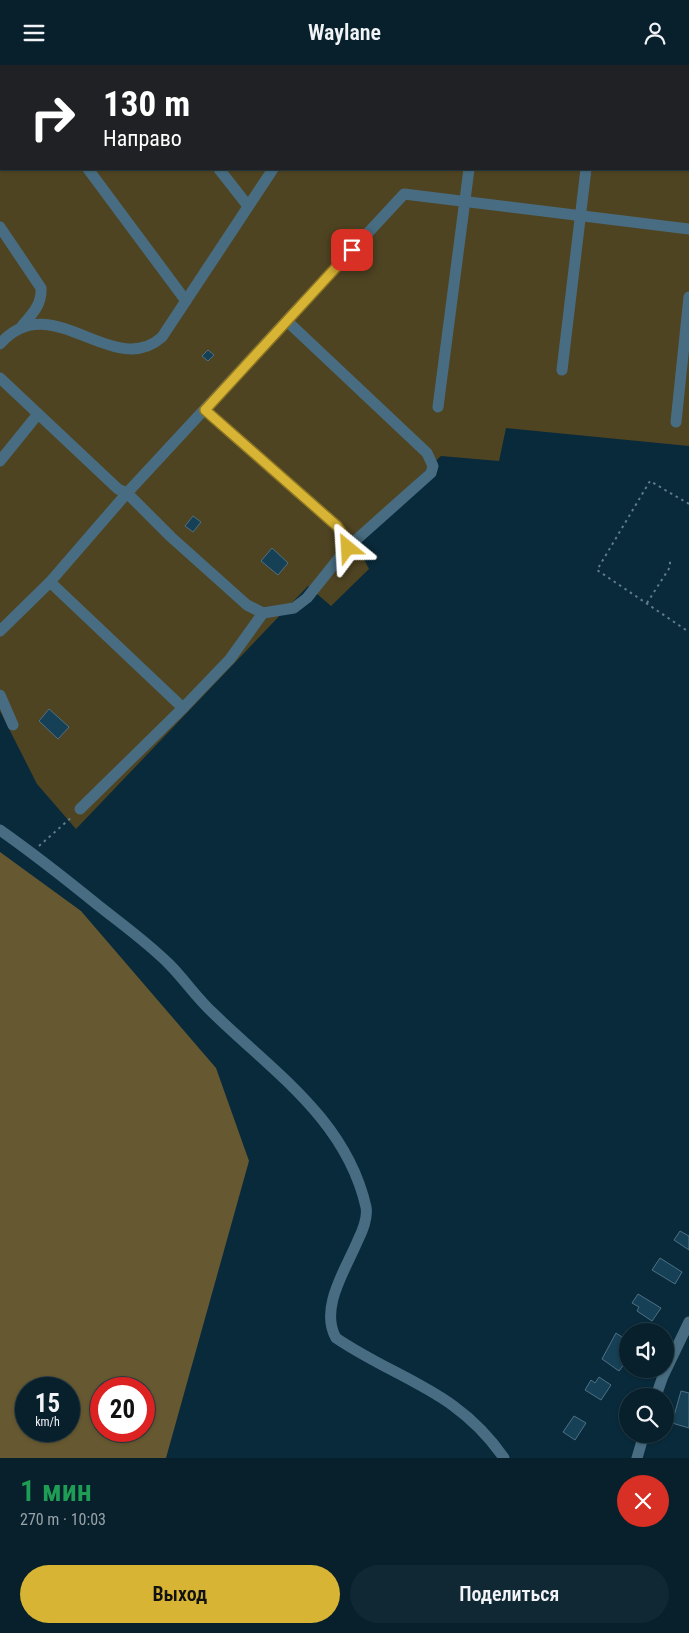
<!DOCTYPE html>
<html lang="ru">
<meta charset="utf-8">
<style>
body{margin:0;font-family:"Roboto Condensed",sans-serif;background:#102834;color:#f1f3f6;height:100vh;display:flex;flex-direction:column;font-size:19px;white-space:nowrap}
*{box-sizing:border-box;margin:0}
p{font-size:16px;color:#98a3a9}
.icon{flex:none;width:28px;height:28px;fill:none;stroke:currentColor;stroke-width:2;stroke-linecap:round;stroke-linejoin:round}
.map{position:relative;height:1393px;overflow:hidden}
.panel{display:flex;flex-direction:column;background:#07202c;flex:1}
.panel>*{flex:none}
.top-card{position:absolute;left:0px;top:0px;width:690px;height:105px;box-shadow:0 1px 4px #0004,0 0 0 1px #283e48;background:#202124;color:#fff;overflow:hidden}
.buttons{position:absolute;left:619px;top:1258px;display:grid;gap:10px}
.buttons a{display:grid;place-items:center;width:55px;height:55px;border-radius:50%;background:#07202c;box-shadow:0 1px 4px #0004,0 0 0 1px #283e48;font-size:25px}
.speed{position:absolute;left:15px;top:1312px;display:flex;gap:10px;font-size:25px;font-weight:700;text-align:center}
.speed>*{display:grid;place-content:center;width:65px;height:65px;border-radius:50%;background:#07202c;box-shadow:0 1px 4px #0004,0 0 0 1px #283e48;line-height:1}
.speed small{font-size:12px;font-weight:400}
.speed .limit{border:8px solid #d22;background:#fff;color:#111}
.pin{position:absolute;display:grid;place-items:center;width:42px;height:42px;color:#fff;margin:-21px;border-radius:10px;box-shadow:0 2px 8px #0006}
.me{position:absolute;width:55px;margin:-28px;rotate:333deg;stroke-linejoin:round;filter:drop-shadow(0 0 4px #0008)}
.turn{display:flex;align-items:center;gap:18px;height:105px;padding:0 20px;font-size:22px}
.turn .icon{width:65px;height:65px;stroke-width:2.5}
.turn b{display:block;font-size:35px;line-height:42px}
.round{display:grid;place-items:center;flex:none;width:52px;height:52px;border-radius:26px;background:#102834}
.head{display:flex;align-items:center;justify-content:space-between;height:85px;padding:0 20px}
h1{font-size:30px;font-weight:600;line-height:38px;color:#1e9e55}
.cta{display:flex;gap:10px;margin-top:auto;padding:10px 20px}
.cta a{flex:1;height:58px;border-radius:30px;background:#d8b434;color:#111;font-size:20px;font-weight:600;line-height:58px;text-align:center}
.cta a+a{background:#102834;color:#f1f3f6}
header{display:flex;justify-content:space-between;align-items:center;height:65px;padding:0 20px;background:#07202c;font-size:22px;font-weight:600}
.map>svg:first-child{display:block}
.green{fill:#4f4422}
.forest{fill:#665931;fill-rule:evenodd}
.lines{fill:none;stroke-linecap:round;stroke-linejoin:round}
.river{stroke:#73663d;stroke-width:19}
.building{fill:#154056;stroke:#4f7084}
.path{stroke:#607b89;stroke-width:2;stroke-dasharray:2.5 4;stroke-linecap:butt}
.minor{stroke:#486d82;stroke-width:11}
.route-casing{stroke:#8c7522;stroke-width:12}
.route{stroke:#d8b434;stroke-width:9}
</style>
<header><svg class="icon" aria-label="menu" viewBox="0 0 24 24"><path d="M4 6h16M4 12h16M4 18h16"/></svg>Waylane<svg class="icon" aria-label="person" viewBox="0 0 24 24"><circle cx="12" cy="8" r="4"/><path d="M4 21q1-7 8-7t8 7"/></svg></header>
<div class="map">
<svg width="689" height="1393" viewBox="0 0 689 1393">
<rect width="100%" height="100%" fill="#092a3b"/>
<polygon class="green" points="276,0 689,0 689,381 506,363 499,396 441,391 353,473 369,504 331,541 308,521 76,764 37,719 0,646 0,82 1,104 689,104 689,1 273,1"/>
<path class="forest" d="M0 787 81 846 216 1003 249 1096 166 1393H0ZM26 1324H69V1366H26ZM101 1324H144V1366H101Z"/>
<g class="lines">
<g class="river">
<polyline points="123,1 127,0"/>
<polyline points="0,38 1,38"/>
</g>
</g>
<g class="building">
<polygon points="208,285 214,290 208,296 202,291"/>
<polygon points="193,451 201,457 193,467 185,461"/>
<polygon points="272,483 288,498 278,510 261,496"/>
<polygon points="49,644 69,662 58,674 39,656"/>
<polygon points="680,1166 689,1171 689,1185 674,1175"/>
<polygon points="660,1193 682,1207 675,1219 652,1205"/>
<polygon points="638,1229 661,1243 652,1256 637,1246 639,1242 632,1238"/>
<polygon points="616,1268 628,1276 628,1294 619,1306 602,1294"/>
<polygon points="599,1312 611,1320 601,1335 585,1325 591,1315 595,1318"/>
<polygon points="681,1326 689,1328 689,1363 672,1358"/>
<polygon points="574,1351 586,1358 575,1375 563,1367"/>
</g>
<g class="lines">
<g class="path">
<polyline points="689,439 650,416 597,505 689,567"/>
<polyline points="647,538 670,502 670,494"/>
<polyline points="39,781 73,751"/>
</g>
<g class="minor">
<polyline points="370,1 372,0"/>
<polyline points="482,1 482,0"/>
<polyline points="600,1 600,0"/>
<polyline points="0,90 1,90"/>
<polyline points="88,104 186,236"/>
<polyline points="219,104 248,141"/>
<path d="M0 162 41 223C42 240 32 249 22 261"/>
<polyline points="287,256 427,388 433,401 431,408 347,483"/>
<path d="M0 279C51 220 113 316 162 272L273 104"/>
<polyline points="562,305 586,104"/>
<polyline points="0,313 118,424 127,428 404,129 689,164"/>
<polyline points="438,342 469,104"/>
<polyline points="676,357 689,232"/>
<polyline points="0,396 38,349"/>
<polyline points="50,517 183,643"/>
<polyline points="0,566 50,517 127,428 171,472 247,540 263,548 294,543 307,533 347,483 345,473 337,461 205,345"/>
<polyline points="0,630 13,660"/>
<polyline points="80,744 183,643 230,594 263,548"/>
<path d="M0 765C34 789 67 815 99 841 123 860 148 878 169 899 184 914 196 932 212 947 272 1006 346 1054 366 1142 368 1153 363 1165 358 1175 346 1204 319 1243 336 1273 400 1316 457 1325 504 1393"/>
<polyline points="656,1331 663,1311 689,1257"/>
<polyline points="637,1393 644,1369"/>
</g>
</g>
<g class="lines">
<defs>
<polyline id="route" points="348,483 345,473 337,461 205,345 352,185"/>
</defs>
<use href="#route" class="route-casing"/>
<use href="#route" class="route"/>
</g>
</svg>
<div class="buttons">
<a><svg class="icon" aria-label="sound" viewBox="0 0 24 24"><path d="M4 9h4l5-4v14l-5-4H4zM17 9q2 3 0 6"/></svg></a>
<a><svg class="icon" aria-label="search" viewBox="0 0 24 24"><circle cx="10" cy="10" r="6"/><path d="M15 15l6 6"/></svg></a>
</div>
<div class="speed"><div>15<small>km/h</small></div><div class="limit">20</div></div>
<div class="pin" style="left:352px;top:185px;background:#d93025"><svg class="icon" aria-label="arrive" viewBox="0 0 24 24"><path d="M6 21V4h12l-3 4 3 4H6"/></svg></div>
<svg class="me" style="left:348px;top:483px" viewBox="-20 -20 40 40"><path d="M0-17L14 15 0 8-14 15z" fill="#d8b434" stroke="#fff" stroke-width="4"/></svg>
<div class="top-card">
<div class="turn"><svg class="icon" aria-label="right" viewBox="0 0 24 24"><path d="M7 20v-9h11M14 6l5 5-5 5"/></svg><div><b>130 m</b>Направо</div></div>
</div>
</div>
<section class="panel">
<div class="head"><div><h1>1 мин</h1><p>270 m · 10:03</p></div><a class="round" style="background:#d93025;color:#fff"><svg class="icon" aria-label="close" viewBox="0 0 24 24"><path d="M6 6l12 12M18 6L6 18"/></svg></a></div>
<div class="cta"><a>Выход</a><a>Поделиться</a></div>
</section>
